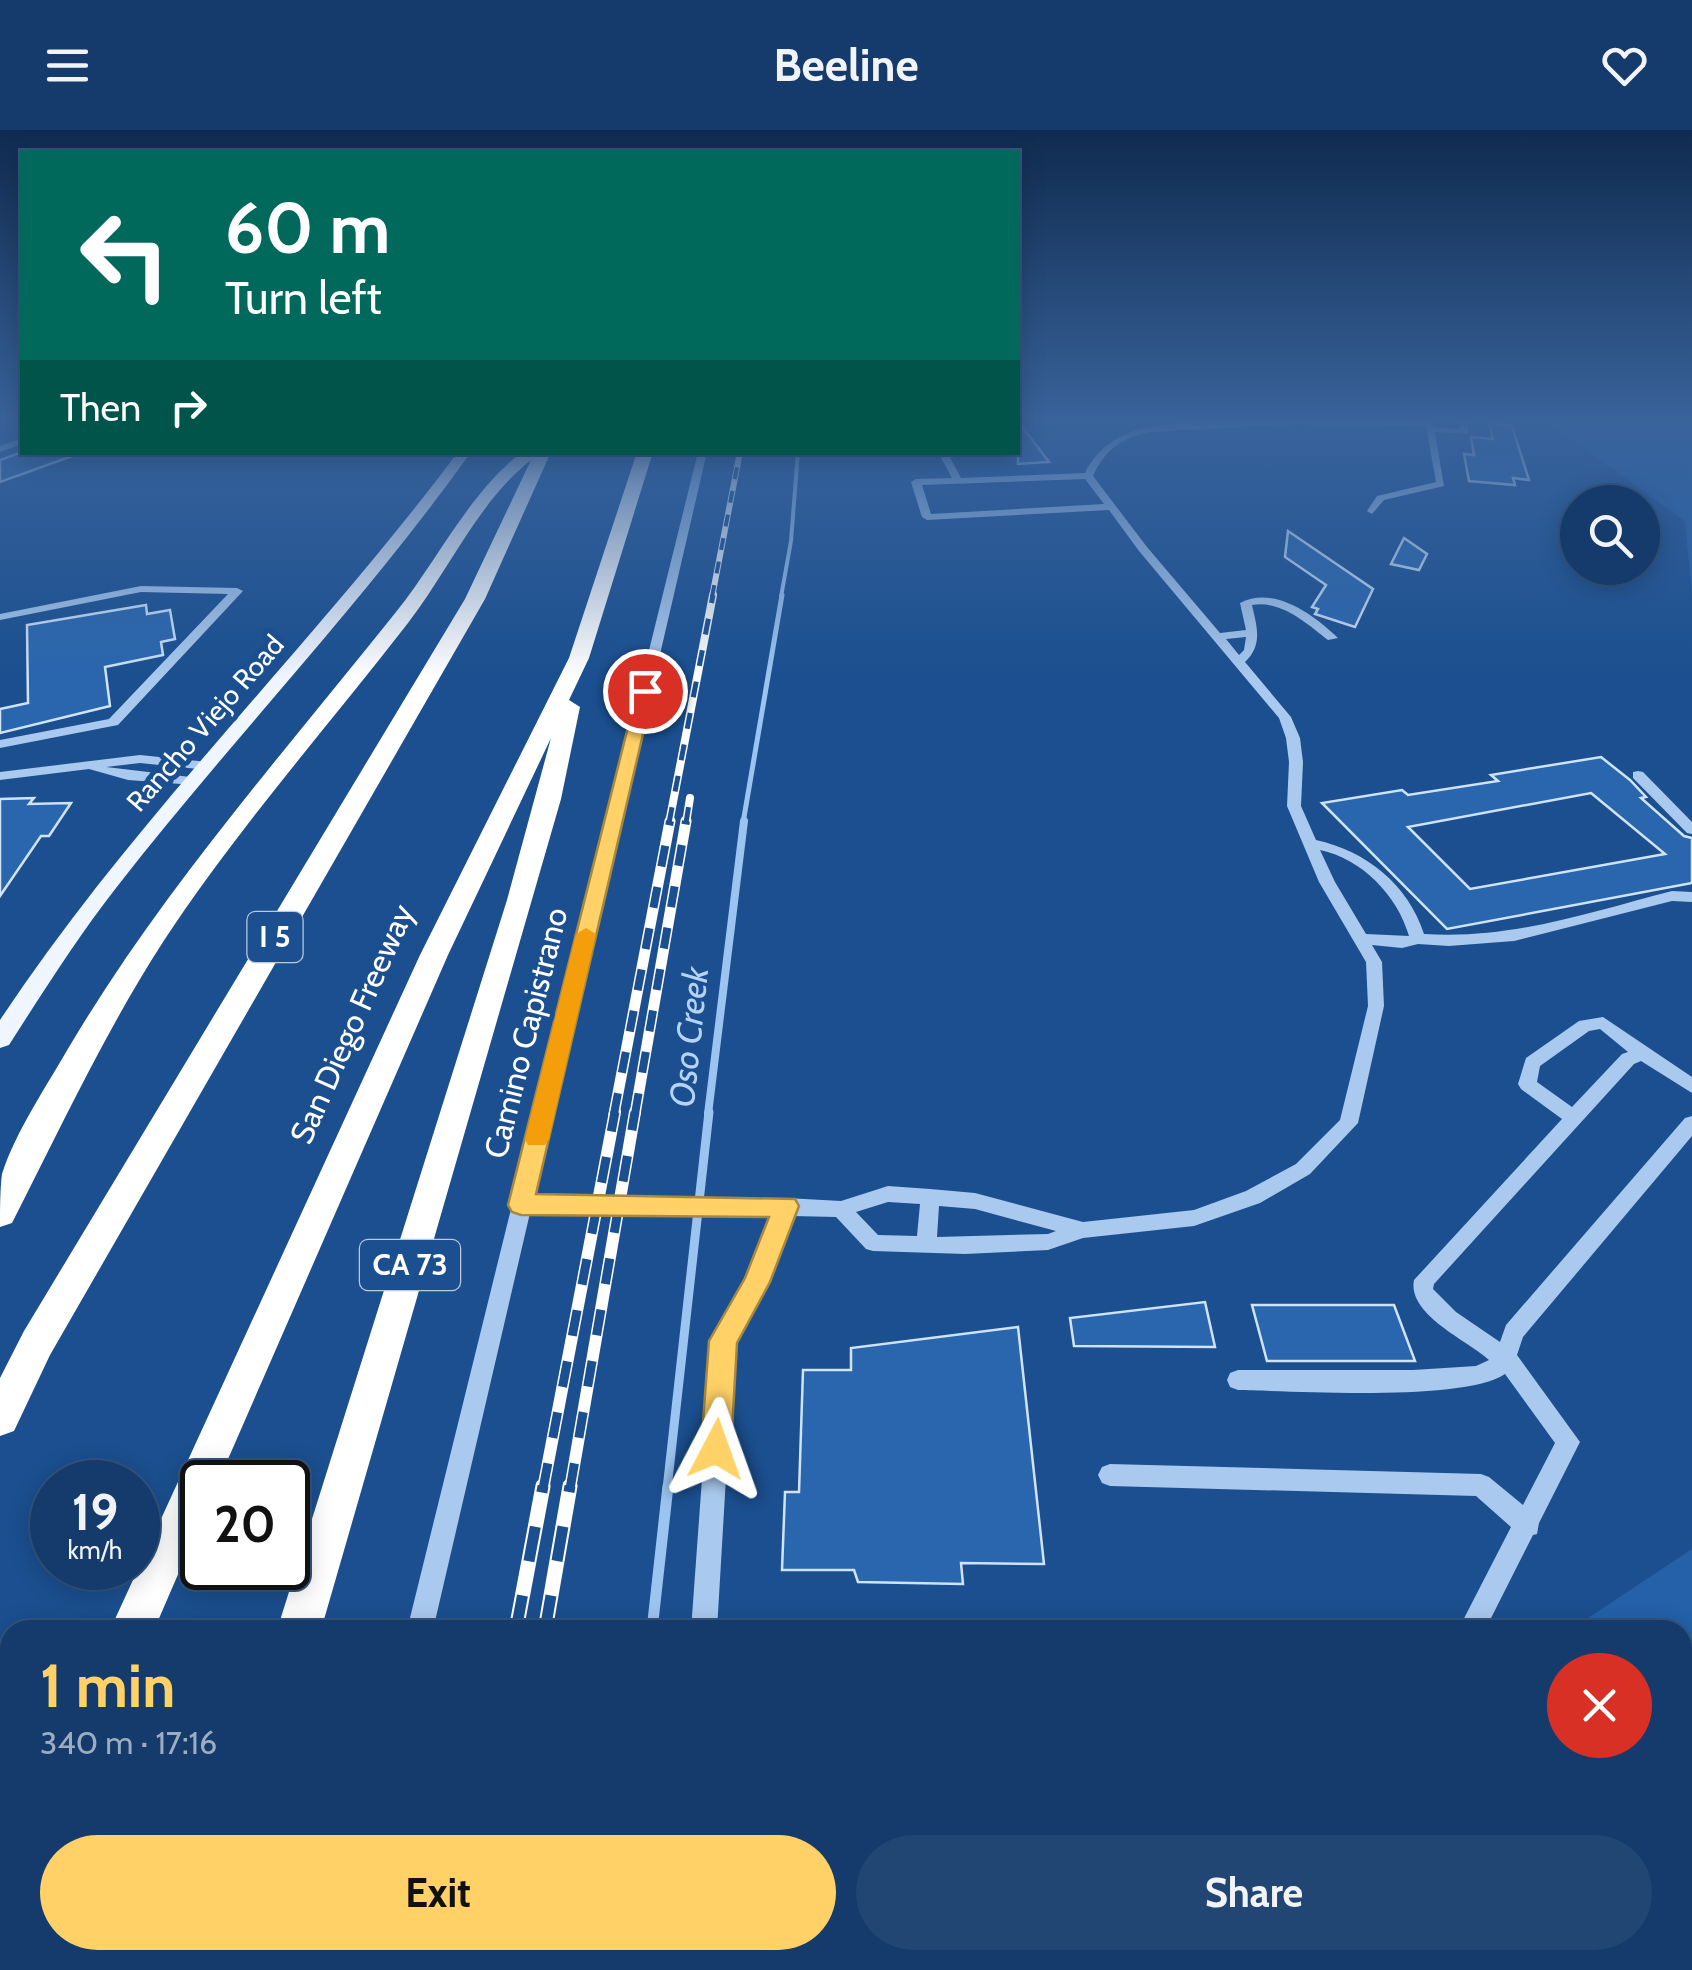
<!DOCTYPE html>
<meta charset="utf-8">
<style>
body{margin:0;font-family:Cabin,sans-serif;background:#214673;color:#f1f3f6;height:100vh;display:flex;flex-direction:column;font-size:38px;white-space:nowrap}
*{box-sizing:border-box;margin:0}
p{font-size:32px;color:#9dadc1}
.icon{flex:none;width:55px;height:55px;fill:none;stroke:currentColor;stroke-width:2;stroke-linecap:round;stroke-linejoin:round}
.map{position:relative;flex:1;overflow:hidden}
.side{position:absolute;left:0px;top:1490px;width:1692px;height:350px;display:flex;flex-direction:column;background:#143b6b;border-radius:30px 30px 0 0;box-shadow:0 5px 25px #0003,0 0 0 2px #33557e}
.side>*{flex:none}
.guide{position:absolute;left:20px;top:20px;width:1000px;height:305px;border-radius:0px;box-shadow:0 5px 25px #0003,0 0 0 2px #33557e;background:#00695c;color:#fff;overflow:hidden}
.tools{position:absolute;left:1560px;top:355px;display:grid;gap:20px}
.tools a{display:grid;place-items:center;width:100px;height:100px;border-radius:50%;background:#143b6b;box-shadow:0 5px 25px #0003,0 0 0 2px #33557e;font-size:50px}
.speed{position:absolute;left:30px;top:1330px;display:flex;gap:20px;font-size:50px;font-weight:700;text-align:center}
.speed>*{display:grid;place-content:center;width:130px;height:130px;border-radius:50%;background:#143b6b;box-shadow:0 5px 25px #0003,0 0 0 2px #33557e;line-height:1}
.speed small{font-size:25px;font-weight:400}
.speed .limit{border:5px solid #111;border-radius:15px;background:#fff;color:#111}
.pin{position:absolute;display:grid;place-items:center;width:85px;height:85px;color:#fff;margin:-42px;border:5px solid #fff;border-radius:50%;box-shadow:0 2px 10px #0007}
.me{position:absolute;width:110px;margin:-55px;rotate:4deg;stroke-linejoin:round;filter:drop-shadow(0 0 8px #0008)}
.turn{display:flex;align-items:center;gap:35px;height:210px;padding:0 40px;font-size:45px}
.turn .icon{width:130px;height:130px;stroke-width:2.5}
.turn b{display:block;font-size:70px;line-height:85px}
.then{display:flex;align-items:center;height:95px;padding:0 40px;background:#0003;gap:20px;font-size:38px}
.round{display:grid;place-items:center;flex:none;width:105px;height:105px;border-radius:52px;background:#214673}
.overview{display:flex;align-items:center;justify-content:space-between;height:170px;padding:0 40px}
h1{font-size:60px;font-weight:700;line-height:75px;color:#ffd166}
.primary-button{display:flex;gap:20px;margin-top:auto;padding:20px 40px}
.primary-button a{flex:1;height:115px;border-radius:60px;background:#ffd166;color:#111;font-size:40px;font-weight:700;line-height:115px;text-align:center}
.primary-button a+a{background:#214673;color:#f1f3f6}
header{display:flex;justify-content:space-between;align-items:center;height:130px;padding:0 40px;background:#143b6b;font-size:45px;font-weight:700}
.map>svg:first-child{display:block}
.green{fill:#2461a8}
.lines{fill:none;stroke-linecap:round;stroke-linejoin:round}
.stream-far4{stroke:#9cc4f0;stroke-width:4}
.stream-far3{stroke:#9cc4f0;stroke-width:5}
.stream-far2{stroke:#9cc4f0;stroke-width:8}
.stream-far1{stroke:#9cc4f0;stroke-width:9}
.stream{stroke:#9cc4f0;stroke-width:11}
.building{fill:#2a66ad;stroke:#cfe3fa;stroke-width:2.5;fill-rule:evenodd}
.minor{fill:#a9c9ee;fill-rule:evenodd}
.major{fill:#f0f6ff;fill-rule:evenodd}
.highway{fill:#fff;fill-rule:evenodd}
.rail-far4-casing{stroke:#fff;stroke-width:6}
.rail-far3-casing{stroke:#fff;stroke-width:8}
.rail-far2-casing{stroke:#fff;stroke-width:11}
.rail-far1-casing{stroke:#fff;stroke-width:12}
.rail-casing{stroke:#fff;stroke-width:15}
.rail-far4{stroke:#1b4f8f;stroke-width:4;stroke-dasharray:12;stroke-linecap:butt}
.rail-far3{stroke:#1b4f8f;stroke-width:5;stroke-dasharray:16;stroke-linecap:butt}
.rail-far2{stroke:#1b4f8f;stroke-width:8;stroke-dasharray:21;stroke-linecap:butt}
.rail-far1{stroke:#1b4f8f;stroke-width:9;stroke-dasharray:26;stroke-linecap:butt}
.rail{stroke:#1b4f8f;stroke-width:11;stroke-dasharray:35;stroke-linecap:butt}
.route{fill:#ffd166;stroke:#a68842;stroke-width:2.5}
.slow{fill:#f59e0b}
.labels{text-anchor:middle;stroke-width:10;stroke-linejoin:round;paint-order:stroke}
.far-street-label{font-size:28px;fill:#fff;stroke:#1b4f8f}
.shield{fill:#1b4f8f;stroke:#bbcadd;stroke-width:2.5}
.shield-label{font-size:30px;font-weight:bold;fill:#fff}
.street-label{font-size:32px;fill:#fff;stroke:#1b4f8f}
.water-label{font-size:35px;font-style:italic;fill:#b5d3f5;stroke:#1b4f8f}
</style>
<header><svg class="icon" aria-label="menu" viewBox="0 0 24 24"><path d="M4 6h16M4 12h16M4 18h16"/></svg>Beeline<svg class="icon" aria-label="heart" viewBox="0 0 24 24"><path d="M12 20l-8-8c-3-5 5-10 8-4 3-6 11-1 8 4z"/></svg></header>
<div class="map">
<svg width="1692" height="1840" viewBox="0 0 1692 1840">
<rect width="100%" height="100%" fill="#1b4f8f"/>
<g class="green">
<polygon points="1546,291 1692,291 1692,465 1685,391"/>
<polygon points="1692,1419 1692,1840 1633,1840 1631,1830 1682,1830 1682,1500 1570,1500"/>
</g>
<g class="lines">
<polyline class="stream-far4" points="781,467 791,411 798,322"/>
<polyline class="stream-far3" points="743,693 782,465"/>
<polyline class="stream-far2" points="708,984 744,691"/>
<polyline class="stream-far1" points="667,1359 709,982"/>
<g class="stream">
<polyline points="652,1500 668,1356"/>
<polyline points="616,1840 617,1830"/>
</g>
</g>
<g class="building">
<polygon points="1018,291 1049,332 1018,334"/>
<polygon points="1489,293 1512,296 1529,350 1513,348 1515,355 1469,351 1464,324 1474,325 1471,307 1493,309"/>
<polygon points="22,322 75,322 75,325 0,352 0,330"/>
<polygon points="1288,401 1373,459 1355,497 1315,484 1318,479 1312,477 1326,455 1285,427"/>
<polygon points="1404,408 1427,424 1419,440 1391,434"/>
<polygon points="146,475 147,484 170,480 175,509 161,512 163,525 105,537 110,576 0,603 0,579 28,573 27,495"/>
<path d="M1601 627 1630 650 1646 667 1641 668 1684 706 1692 708V753L1447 799 1322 673 1402 660 1408 665 1498 651 1491 645ZM1591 663 1665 724 1470 759 1408 697Z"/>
<polygon points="34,668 29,674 71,673 49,706 41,706 0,766 0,669"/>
<polygon points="1205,1172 1215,1217 1074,1216 1070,1188"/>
<polygon points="1252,1175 1394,1175 1415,1231 1267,1231"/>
<polygon points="1018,1197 1044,1434 961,1433 963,1454 858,1452 854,1440 782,1440 785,1362 799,1362 803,1240 851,1240 851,1218"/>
</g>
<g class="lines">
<g class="minor">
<path d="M1228 291H1433L1434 297 1460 299 1459 291H1467L1468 304 1435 302 1444 356 1384 370 1372 384 1367 381 1377 366 1436 352 1426 296 1295 294 1151 302C1123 307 1105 319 1093 346L1147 417 1220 503 1246 500 1240 473C1274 455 1314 485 1338 508L1328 510C1306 493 1281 470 1252 475 1257 497 1263 515 1245 532L1291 587 1300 608 1303 632 1301 676 1316 710C1366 721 1408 754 1424 804 1510 810 1591 782 1672 761L1692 762V772L1672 771 1514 811 1449 816 1418 814 1402 818 1372 815 1382 832 1384 876 1358 993 1310 1044 1260 1073 1194 1096 1083 1108 1048 1120 965 1124 873 1121 866 1119 836 1087 792 1086 767 1152 734 1212 717 1500H691L712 1211 748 1149 772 1086 530 1083 433 1500H407L698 322H707L534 1067 779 1070 786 1068 841 1071 888 1056 930 1059 975 1063 1083 1092 1194 1080 1246 1061 1296 1034 1340 990 1368 876 1366 832 1319 752 1287 676 1289 632 1286 608 1279 588 1139 421 1109 380 927 390 922 387 911 352 916 349 952 348 938 322H947L961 348 1085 343C1112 289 1175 293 1228 291ZM1085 349 1104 374 931 384 922 355ZM1246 507 1244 520 1239 525 1226 509ZM1320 720C1362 729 1397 765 1409 806L1366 804 1335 752ZM888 1072 920 1074 917 1106 878 1105 856 1082ZM939 1076 975 1079 1056 1101 1048 1104 937 1107Z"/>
<polygon points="22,308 22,314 0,322 0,316"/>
<polygon points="141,456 237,458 243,461 118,595 0,618 0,610 109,589 228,464 141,462 0,490 0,484"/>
<polygon points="140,625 208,632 215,636 208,640 140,633 106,637 199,648 199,654 194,655 128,650 89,639 0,650 0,642"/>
<polygon points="1638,641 1643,642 1692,692 1692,704 1687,703 1633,648 1633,642"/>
<path d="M1603 887 1692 947V963L1641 931 1634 934 1434 1154 1433 1159 1456 1182 1500 1212 1506 1195 1685 988 1692 986V1006L1523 1207 1517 1225 1580 1312 1539 1393 1537 1404 1533 1405 1485 1500H1458L1511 1397 1476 1366 1110 1356 1102 1353 1098 1345 1102 1337 1110 1334 1481 1344 1489 1347 1523 1375 1555 1313 1505 1244C1464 1272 1294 1261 1238 1260L1230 1257 1227 1250 1230 1243 1238 1240H1413L1476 1236 1489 1230C1469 1211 1407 1185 1414 1150L1562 989 1521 959 1518 954 1526 928 1579 891ZM1600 899 1628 922 1622 924 1572 977 1537 952 1540 936 1589 901Z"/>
<polygon points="323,1830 353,1830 350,1840 320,1840"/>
<rect x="665" y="1830" width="30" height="10"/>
<rect x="763" y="1830" width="30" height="10"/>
<rect x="909" y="1830" width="30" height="10"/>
<polygon points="1402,1830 1432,1830 1433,1840 1403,1840"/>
</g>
<path class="major" d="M458 322H471C362 475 231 610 116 758 77 808 43 862 9 915L0 918V890C135 686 312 517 458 322Z"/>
<g class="highway">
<path d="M522 322H551L485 469 50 1225 14 1301 0 1306V1248L24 1201 465 469 531 330C478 372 449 440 408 493 326 599 237 699 163 812 105 902 61 997 12 1093L0 1097C0 1081 0 1059 2 1044 16 1001 46 957 69 917 163 759 282 625 396 482 438 430 468 364 522 322Z"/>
<polygon points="637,322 653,322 589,528 569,570 580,577 561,669 321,1500 277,1500 507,770 551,608 448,825 218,1352 202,1352 202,1389 154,1500 110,1500 420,825 569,528"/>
<polygon points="10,1747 10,1815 0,1820 0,1751"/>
<polygon points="183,1830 235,1830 233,1840 181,1840"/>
</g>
<defs>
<polyline id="rail-far4" points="712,467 740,322"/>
<g id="rail-far3">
<polyline points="669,693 713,465"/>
<polyline points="686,693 690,668"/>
</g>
<g id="rail-far2">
<polyline points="614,984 670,691"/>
<polyline points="635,984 686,691"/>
</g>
<g id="rail-far1">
<polyline points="543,1359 615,982"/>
<polyline points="570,1359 635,982"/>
</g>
<g id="rail">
<polyline points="516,1500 543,1356"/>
<polyline points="545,1500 570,1356"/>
<polyline points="451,1840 453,1830"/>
<polyline points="486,1840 487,1830"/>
</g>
</defs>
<use href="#rail-far4" class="rail-far4-casing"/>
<use href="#rail-far3" class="rail-far3-casing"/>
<use href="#rail-far2" class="rail-far2-casing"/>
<use href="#rail-far1" class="rail-far1-casing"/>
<use href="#rail" class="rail-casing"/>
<use href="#rail-far4" class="rail-far4"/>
<use href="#rail-far3" class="rail-far3"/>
<use href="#rail-far2" class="rail-far2"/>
<use href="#rail-far1" class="rail-far1"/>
<use href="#rail" class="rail"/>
</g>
<linearGradient id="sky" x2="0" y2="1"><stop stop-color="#0f2b4f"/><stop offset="0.53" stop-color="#39639b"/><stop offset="1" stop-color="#39639b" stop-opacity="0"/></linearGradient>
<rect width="1692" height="548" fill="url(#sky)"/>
<polygon class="route" points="645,556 653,561 536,1064 795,1069 799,1076 770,1152 737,1213 731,1319 726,1329 716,1334 705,1329 701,1319 709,1211 745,1148 769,1087 521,1085 512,1082 508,1075 637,561"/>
<polygon class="slow" points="586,798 596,804 549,1009 545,1015 528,1015 525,1009 576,804"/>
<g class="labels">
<g class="far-street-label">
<text transform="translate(205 593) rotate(-49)" y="10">Rancho Viejo Road</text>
</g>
<g class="shield">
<rect x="247.5" y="782" width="55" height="50" rx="8"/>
<rect x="360" y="1110" width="100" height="50" rx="8"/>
</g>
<g class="shield-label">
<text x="275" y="817">I 5</text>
<text x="410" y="1145">CA 73</text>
</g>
<g class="street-label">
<text transform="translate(352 894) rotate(-66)" y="11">San Diego Freeway</text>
<text transform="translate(526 903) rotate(-76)" y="11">Camino Capistrano</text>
</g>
<g class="water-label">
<text transform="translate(689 907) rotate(-84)" y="12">Oso Creek</text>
</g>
</g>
</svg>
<div class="tools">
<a><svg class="icon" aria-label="search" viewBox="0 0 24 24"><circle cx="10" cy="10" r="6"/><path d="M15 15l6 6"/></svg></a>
</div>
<div class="speed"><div>19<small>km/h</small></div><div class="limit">20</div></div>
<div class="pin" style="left:645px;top:561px;background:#d93025"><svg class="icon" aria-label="arrive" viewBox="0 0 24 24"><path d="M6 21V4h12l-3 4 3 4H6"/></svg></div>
<svg class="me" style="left:716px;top:1319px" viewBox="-20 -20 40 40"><path d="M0-17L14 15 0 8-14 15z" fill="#ffd166" stroke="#fff" stroke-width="4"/></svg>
<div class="guide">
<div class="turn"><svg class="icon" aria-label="left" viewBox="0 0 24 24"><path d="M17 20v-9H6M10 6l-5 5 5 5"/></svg><div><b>60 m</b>Turn left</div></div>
<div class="then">Then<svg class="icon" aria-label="right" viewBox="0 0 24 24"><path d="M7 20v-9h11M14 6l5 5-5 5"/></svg></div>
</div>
<section class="side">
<div class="overview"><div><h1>1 min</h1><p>340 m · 17:16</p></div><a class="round" style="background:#d93025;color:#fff"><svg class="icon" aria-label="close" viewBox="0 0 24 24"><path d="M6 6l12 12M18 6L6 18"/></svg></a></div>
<div class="primary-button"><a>Exit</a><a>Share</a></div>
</section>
</div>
